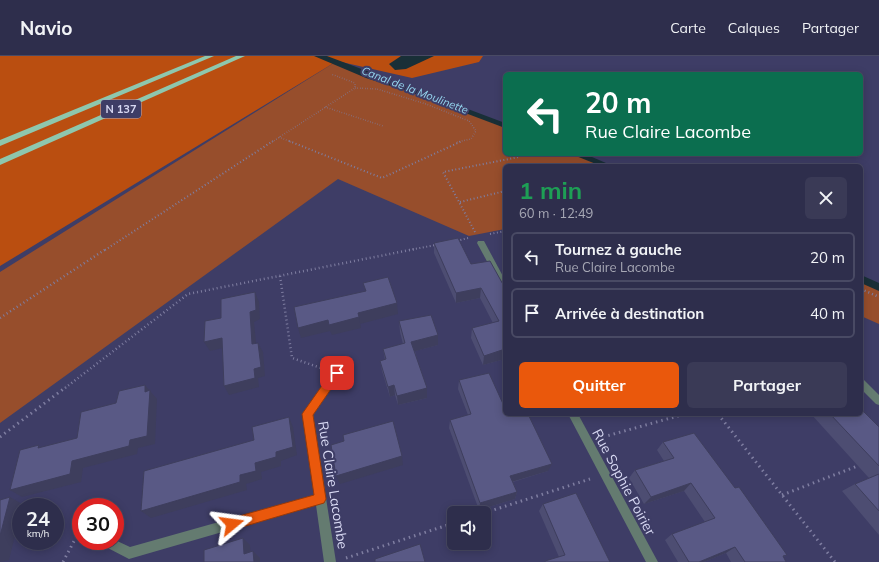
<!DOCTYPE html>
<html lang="fr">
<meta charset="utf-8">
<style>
body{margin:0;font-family:Mulish,sans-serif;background:#3a3a56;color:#f1f3f6;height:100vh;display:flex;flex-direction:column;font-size:15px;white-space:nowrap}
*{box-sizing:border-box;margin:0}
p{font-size:13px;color:#a7a8b5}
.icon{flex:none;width:22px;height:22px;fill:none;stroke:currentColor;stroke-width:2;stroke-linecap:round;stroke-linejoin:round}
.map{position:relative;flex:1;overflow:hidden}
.details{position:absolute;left:503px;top:108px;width:360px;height:252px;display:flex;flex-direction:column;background:#2e2e4c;border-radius:6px;box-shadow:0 2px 10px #0003,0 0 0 1px #494a64}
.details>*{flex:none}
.hud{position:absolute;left:503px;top:16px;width:360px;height:84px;border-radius:6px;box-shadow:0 2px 10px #0003,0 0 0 1px #494a64;background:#0b6e4f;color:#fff;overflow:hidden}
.controls{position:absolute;left:447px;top:450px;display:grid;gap:8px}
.controls a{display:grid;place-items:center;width:44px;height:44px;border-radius:6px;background:#2e2e4c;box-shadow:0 2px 10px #0003,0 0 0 1px #494a64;font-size:20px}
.speed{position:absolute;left:12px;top:442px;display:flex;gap:8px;font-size:20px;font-weight:700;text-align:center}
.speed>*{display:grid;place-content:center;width:52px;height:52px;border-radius:50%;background:#2e2e4c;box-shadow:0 2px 10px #0003,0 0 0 1px #494a64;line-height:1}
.speed small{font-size:10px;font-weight:400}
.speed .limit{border:6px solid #d22;background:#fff;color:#111}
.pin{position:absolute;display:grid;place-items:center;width:34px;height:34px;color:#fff;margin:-17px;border-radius:8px;box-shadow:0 2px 6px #0006}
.me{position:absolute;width:44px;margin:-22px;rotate:74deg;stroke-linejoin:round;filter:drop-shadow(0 0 3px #0008)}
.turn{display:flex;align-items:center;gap:14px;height:84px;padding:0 16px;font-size:18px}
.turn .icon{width:52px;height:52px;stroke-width:2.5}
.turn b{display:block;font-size:28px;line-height:34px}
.round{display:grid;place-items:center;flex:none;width:42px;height:42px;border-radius:6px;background:#3a3a56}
.head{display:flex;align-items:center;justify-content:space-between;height:68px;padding:0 16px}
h1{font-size:24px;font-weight:700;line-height:30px;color:#1e9e55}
.action{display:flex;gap:8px;margin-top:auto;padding:8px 16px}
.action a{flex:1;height:46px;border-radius:6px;background:#ea580c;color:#fff;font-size:16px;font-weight:700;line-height:46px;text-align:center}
.action a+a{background:#3a3a56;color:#f1f3f6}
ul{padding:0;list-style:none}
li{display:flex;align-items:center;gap:12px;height:50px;margin:0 8px 6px;padding:0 8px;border:2px solid #494a64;border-radius:6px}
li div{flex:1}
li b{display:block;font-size:15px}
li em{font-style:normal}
header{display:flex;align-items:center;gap:24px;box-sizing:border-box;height:56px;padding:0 20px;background:#2e2e4c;border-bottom:1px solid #494a64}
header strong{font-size:19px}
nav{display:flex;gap:22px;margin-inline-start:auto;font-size:14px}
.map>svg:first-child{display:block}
.green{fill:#974e2c}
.forest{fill:#ba4e10}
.water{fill:#192f37}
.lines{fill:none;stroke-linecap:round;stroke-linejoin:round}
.path-far3{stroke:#7f7ea1;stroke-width:1.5;stroke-dasharray:0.5 2;stroke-linecap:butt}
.path-far2{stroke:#7f7ea1;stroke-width:2;stroke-dasharray:1 2.5;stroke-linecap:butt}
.path-far1{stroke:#7f7ea1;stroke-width:2.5;stroke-dasharray:1 3;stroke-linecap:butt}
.path{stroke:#7f7ea1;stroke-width:3;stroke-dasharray:1.5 4;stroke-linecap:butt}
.street{fill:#647b70;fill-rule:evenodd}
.highway{fill:#8ec7ad;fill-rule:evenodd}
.wall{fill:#4d4d72}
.shaded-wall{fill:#3e3e5d}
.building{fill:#595985;stroke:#3e3e5d}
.route{fill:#ea580c;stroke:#983908}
.labels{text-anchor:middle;stroke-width:4;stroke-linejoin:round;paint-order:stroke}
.far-water-label{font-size:11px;font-style:italic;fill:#94d5ee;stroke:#3e3d66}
.shield{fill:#3e3d66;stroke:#a9aac8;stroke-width:1}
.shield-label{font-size:11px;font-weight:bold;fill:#d7d8f2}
.near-street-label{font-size:14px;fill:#d7d8f2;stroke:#3e3d66}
</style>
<header>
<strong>Navio</strong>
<nav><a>Carte</a><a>Calques</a><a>Partager</a></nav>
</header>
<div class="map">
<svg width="879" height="506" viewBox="0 0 879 506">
<rect width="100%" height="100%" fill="#3e3d66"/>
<g class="green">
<polygon points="337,5 505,68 505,98 579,98 608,110 505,110 505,173 469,180 338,123 0,367 0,216"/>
<polygon points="861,222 879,230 879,268 861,260"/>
</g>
<polygon class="forest" points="0,0 483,0 479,6 412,22 337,5 0,210"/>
<g class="water">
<polygon points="314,0 327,0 505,67 505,72 415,38 366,22"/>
<polygon points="401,0 434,0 406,13 395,14 389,8"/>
<polygon points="571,98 585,98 613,110 601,110"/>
<polygon points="861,219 879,227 879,235 861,227"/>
</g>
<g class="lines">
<g class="path-far3">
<polyline points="355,32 377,33 426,48 469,65 476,75 471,83 457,86"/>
<polyline points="325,51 383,70"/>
<polyline points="279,81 291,86"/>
<polyline points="272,86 355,32 355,27 331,18"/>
</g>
<g class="path-far2">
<polyline points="289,85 382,122 462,85"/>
<polyline points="460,146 505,135"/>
<polyline points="475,176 443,116 519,101"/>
<polyline points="490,178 505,175"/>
<polyline points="457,185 468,182"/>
<polyline points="105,194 273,85"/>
<polyline points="409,194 436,189"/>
</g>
<g class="path-far1">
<polyline points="280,220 292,302 321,312"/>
<polyline points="861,233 879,241"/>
<polyline points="0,262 106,193"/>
<polyline points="65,332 188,238 415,193"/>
</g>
<g class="path">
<polyline points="718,358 835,506"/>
<polyline points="0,381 66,331"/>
<polyline points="603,381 685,358"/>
<polyline points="782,439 860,409"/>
<polyline points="484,457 590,423"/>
<polyline points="346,502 454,467"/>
<polyline points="63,506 81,472"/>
</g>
<g class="street">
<polygon points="478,185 484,185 505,224 505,234 501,231 477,187"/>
<polygon points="337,313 340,314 341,317 340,320 313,359 336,506 324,506 316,449 129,503 102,489 100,485 115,485 115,484 130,491 315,439 303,358 334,314"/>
<polygon points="861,323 864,324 879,339 879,349 876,348 861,333"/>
<polygon points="568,358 578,358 658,506 646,506"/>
</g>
<g class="highway">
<polygon points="205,0 214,0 0,90 0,84"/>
<polygon points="236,0 245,0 0,109 0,103"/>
</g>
</g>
<g class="wall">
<polygon points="434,187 471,208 505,232 505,303 483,309 471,282 472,272 493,267 480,242 456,247 434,197"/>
<polygon points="399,265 438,279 438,289 415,295 427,342 398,349 395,339 390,341 382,315 380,305 385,304 383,293 403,288 400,276"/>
<polygon points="459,324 504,350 548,415 513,426 517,436 515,443 479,454 449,372 450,364 468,359 458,333"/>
<polygon points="811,358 861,358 879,371 879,479 842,435 855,428 869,422"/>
<polygon points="663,386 735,432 787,499 783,501 786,506 731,506 726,497 704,506 678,506 665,484 672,478 705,466 684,435 644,448 629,422 635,414 664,405 657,394"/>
<polygon points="543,448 610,506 545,506 559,501 539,455"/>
</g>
<g class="shaded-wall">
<polygon points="481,232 480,242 456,247 456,237"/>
<polygon points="255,236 259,246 260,263 254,266 257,297 252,288 250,256"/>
<polygon points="397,247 398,258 360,268 358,257"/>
<polygon points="359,261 361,272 332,279 330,275 301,282 298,272 328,264"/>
<polygon points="438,279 438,289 412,296 411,286"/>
<polygon points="222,282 227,291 210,295 204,286"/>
<polygon points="258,287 263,296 265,320 258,322 259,331 229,339 224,330 254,313"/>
<polygon points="505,293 505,303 483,309 484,300"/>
<polygon points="145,329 157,343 155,388 138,392 137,398 83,412 81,426 22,441 10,434 72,405 130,384 145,336"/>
<polygon points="394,329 395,339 390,341 388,331"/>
<polygon points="427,332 427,342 398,349 397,340"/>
<polygon points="289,361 293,371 297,399 281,405 281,410 261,416 262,423 246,428 247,434 151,462 141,455 255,407 276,396"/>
<polygon points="402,400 403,409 340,428 336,420"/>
<polygon points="552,408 548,415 508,427 510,420"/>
<polygon points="691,427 684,435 644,448 651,441"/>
<polygon points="517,436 515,443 479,454 480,447"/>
<polygon points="10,441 22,448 22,451 21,451 21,455 9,504 0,506 0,480"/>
<polygon points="243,482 250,489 251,505 244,498"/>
<polygon points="735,491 726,497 704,506 699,506"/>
<polygon points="253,495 260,502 260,506 254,506"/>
</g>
<g class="building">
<polygon points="458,182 471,208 490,205 505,232 505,293 484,300 472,272 499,265 481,232 456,237 434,187"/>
<polygon points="388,221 397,247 358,257 359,261 329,269 328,264 298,272 294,251 366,235 363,227"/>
<polygon points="255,236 256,254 250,256 252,288 258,287 261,311 254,313 255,322 224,330 222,282 204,286 205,265 221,262 221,243"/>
<polygon points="431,259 438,279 411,286 427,332 397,340 394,329 388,331 380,305 386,303 383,293 405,287 399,265"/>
<polygon points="489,317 504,350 505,349 505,358 528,358 552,408 510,420 517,436 480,447 450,364 471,358 459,324"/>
<polygon points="145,329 145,336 150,334 147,380 130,384 129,390 72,405 70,418 10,434 20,394 39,389 38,392 77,382 81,356 116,347 119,335"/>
<polygon points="861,353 879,371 879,410 830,358 861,358"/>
<polygon points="289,361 293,391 276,396 276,401 255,407 256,415 240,419 240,426 141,455 144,415 254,384 252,371"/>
<polygon points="393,365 402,400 336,420 331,389 344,385 343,379"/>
<polygon points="694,377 735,432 739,431 787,499 783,500 786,506 745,506 735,491 699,506 689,506 672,478 715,462 691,427 651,441 635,414 674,402 663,386"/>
<polygon points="879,418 879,455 855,428"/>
<polygon points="576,437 610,506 545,506 545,505 565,499 543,448"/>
<polygon points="10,441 0,480 0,444"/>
<polygon points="243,482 244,498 253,495 254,506 204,506 204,494"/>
<polygon points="420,488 425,506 375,506 375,503"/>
</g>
<polygon class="route" points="337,313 340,314 342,317 340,320 313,359 326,443 324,447 232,474 227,472 226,468 227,463 232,462 314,439 302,358 333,314"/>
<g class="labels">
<g class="far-water-label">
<text transform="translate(415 34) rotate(21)" y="4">Canal de la Moulinette</text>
</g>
<rect class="shield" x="101" y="44" width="40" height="18" rx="3"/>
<g class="shield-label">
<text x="121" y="57">N 137</text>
</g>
<g class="near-street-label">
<text transform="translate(624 426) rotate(62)" y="5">Rue Sophie Poirier</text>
<text transform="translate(333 429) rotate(81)" y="5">Rue Claire Lacombe</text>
</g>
</g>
</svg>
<div class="controls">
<a><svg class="icon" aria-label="sound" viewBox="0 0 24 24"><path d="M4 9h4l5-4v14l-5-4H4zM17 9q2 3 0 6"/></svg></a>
</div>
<div class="speed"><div>24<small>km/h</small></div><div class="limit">30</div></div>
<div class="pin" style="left:337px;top:317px;background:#d93025"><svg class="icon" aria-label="arrive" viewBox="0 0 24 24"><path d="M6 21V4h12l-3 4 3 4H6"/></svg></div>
<svg class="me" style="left:232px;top:468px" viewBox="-20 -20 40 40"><path d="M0-17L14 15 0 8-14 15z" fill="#ea580c" stroke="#fff" stroke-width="4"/></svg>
<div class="hud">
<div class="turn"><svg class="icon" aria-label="left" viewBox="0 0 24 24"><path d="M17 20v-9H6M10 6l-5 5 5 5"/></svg><div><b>20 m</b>Rue Claire Lacombe</div></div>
</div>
<section class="details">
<div class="head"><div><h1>1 min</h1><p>60 m · 12:49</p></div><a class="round"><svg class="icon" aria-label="close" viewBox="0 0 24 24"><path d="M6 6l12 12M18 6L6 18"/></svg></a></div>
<ul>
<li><svg class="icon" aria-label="left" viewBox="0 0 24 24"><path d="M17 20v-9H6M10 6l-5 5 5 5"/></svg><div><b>Tournez à gauche</b><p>Rue Claire Lacombe</p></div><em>20 m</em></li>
<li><svg class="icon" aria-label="arrive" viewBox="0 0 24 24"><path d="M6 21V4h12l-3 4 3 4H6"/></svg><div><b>Arrivée à destination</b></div><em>40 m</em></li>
</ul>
<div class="action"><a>Quitter</a><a>Partager</a></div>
</section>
</div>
